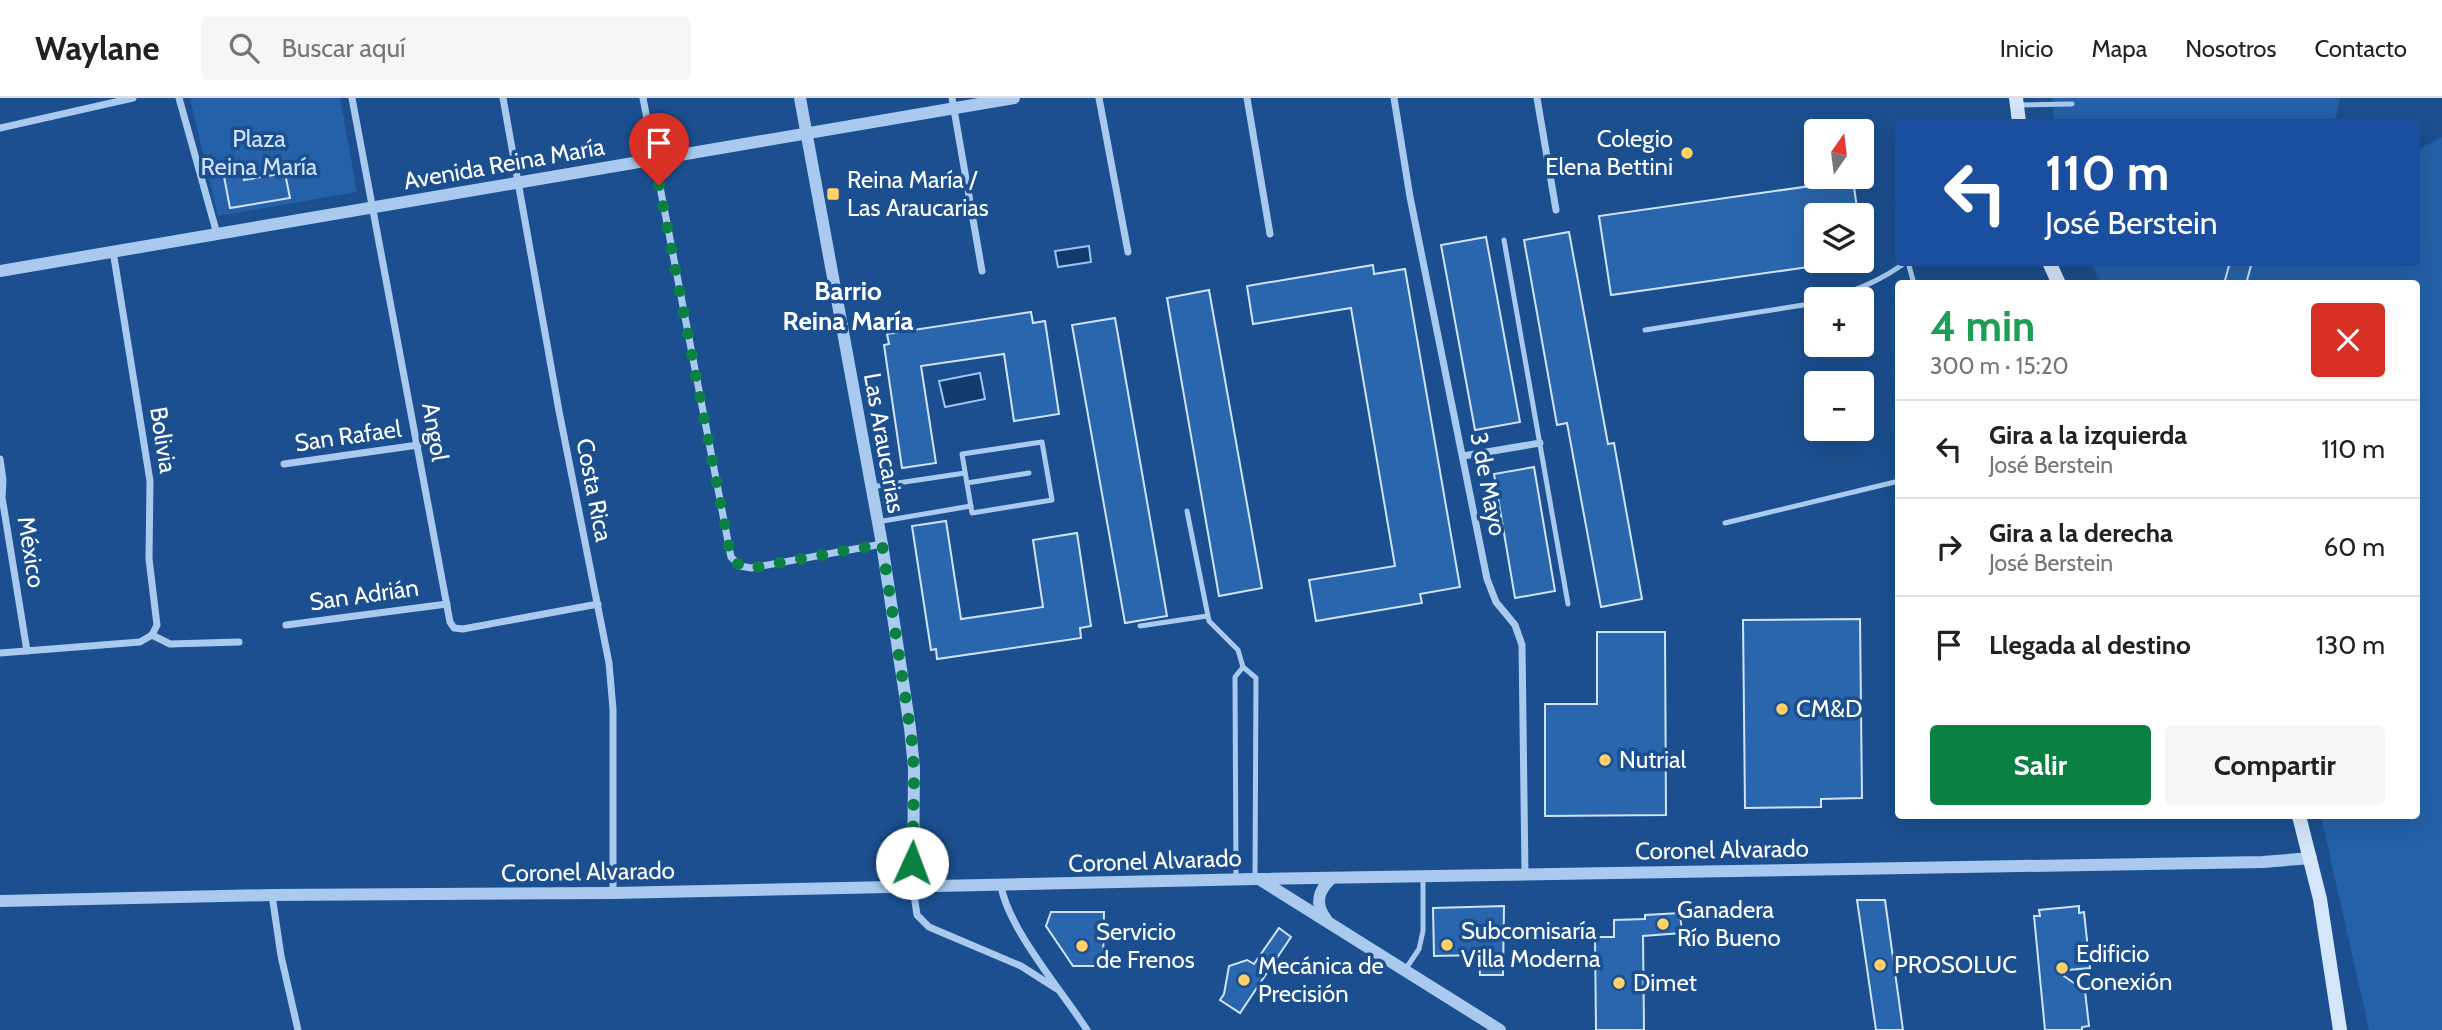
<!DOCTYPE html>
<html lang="es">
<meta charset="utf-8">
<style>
body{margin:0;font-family:Cabin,sans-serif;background:#f6f6f6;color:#222;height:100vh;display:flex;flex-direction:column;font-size:26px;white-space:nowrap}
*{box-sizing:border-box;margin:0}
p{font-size:23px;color:#767676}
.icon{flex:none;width:38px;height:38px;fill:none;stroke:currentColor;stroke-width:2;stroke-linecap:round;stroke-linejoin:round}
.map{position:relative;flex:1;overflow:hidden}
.panel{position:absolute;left:1895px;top:182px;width:525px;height:539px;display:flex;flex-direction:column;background:#fff;border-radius:7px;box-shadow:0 7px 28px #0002}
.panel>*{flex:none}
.banner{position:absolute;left:1895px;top:21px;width:525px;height:147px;border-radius:7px;box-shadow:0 7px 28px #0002;background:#1a4fa0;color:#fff;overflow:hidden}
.needle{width:46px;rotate:14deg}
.fabs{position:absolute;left:1804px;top:21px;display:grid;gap:14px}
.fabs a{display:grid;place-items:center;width:70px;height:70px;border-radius:7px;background:#fff;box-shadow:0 7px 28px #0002;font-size:35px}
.pin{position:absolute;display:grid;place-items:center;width:60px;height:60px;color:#fff;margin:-72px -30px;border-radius:50% 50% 50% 0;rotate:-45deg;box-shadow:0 0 7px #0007}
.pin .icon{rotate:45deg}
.me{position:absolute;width:77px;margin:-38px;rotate:2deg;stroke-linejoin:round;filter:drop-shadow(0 0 5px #0008)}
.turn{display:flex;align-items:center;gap:24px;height:147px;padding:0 35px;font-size:32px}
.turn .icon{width:91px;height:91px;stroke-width:2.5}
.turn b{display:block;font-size:49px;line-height:60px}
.round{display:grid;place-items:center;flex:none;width:74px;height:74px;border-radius:7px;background:#f6f6f6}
.head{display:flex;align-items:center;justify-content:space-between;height:119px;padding:0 35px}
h1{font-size:42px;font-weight:700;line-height:52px;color:#1e9e55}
.cta{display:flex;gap:14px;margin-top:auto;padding:14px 35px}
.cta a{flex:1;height:80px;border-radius:7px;background:#0b8043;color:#fff;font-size:28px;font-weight:700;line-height:80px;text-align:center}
.cta a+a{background:#f6f6f6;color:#222}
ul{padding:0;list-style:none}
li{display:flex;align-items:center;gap:21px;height:98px;padding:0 35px;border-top:2px solid #e0e0e0}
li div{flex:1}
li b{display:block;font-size:26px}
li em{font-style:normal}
header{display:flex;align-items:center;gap:42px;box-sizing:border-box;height:98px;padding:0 35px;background:#fff;border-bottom:2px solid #e0e0e0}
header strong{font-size:33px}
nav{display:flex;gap:38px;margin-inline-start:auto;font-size:24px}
.search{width:490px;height:63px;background:#f6f6f6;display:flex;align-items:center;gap:18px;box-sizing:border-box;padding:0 24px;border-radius:7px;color:#767676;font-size:26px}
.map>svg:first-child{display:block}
.green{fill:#2461a8}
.water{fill:#123a6d;stroke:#9cc4f0;stroke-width:2}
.building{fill:#2a66ad;stroke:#cfe3fa;stroke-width:2}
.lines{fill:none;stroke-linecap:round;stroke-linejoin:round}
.service{stroke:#a9c9ee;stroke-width:5}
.minor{stroke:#a9c9ee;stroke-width:7}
.tertiary{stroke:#a9c9ee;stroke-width:12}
.secondary{stroke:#d6e6fa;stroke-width:14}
.route{stroke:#0b8043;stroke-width:12;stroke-dasharray:0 21.6}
.poi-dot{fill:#ffd166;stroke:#1b4f8f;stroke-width:2.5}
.labels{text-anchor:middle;stroke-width:7;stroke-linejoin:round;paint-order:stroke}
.park-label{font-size:24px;fill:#cfe3fa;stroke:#1b4f8f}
.poi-label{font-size:24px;fill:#fff;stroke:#1b4f8f;text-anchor:start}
.street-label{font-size:24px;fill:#fff;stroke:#1b4f8f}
.neighbourhood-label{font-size:26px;font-weight:bold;fill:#fff;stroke:#1b4f8f}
</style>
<header>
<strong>Waylane</strong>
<div class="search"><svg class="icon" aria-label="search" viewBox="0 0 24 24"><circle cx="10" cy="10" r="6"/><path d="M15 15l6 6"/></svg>Buscar aquí</div>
<nav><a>Inicio</a><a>Mapa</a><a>Nosotros</a><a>Contacto</a></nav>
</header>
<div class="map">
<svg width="2442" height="932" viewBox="0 0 2442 932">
<rect width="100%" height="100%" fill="#1b4f8f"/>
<g class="green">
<polygon points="195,0 340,0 357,94 218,118 190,1"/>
<polygon points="2052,0 2340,0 2335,24 2054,24"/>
<polygon points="2442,39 2442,932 2369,932 2321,718 2417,718 2417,186 2101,185 2091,165 2417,164 2417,52"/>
</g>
<g class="water">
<polygon points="1089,148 1091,164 1058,169 1055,153"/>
<polygon points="980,275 985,301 945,309 939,283"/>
</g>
<g class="building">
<polygon points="241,64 244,82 285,75 290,100 230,110 222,68"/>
<polygon points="1853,82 1858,117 1816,117 1816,168 1611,197 1599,118"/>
<polygon points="1569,134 1608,346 1614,345 1642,501 1601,509 1567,325 1557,327 1524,142"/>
<polygon points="1486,139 1520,324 1475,332 1441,147"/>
<polygon points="2230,164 2252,164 2246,186 2224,186"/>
<polygon points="1373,167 1374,176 1405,171 1460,489 1420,496 1422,505 1316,523 1309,482 1395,468 1351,210 1253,226 1247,188"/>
<polygon points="1209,192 1262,490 1219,498 1167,200"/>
<polygon points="1031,214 1033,225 1045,223 1059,316 1014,323 1004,256 921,268 936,365 902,370 884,247 889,246 887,236"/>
<polygon points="1115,220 1167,518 1125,525 1072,227"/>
<polygon points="1534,369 1555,493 1515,500 1494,376"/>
<polygon points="946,423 961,521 1043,509 1033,442 1077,435 1091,528 1080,530 1081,540 937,561 936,551 931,552 912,428"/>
<polygon points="1860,521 1862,700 1821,701 1821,709 1745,710 1743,522"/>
<polygon points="1597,534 1665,534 1666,717 1545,718 1545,606 1597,606"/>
<polygon points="1857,802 1885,802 1903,932 1876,932"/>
<polygon points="1504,808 1503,877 1480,877 1479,857 1434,858 1433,810"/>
<polygon points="2079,808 2079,815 2084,814 2090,870 2057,873 2085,893 2089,928 2082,929 2082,932 2045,932 2034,818 2040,818 2039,812"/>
<polygon points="1051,814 1104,814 1103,868 1073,868 1046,828"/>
<polygon points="1680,815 1682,835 1643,838 1644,932 1596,932 1595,839 1614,839 1614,822 1645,821 1645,817"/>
<polygon points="1279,830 1291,839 1240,915 1220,902 1224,896 1229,868 1247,862 1254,866"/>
</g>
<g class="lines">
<g class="service">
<polyline points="2017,7 2072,6"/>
<polyline points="1504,142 1568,506"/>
<polyline points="1908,164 1914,186"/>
<path d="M1828 201C1857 192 1882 182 1906 164"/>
<polyline points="1645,232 1816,205"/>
<polygon points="1042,344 1052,402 972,415 962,356"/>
<polyline points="967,385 1029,375"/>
<polyline points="871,389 965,375"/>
<polyline points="1187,413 1209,523 1238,552 1243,569 1256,580 1255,781"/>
<polyline points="877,424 971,408"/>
<polyline points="1725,425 1899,383"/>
<polyline points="1140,528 1207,518"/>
<polyline points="1236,780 1235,579 1243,569"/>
<polyline points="1405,872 1419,851 1423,833 1423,778"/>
</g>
<g class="minor">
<polyline points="179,0 217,136"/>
<polyline points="352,0 450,524 454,530 463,531 598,506"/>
<polyline points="503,0 559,313 609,565 613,611 613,795"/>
<polyline points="643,0 731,459 740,468 751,470 882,446"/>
<polyline points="952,0 982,173"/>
<polyline points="1099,0 1128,154"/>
<polyline points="1247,0 1270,136"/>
<polyline points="1394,0 1410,99 1487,481 1496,504 1515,527 1522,547 1525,776"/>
<polyline points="1537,0 1556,112"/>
<polyline points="0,30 133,0"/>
<polyline points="113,153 150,383 149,461 157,527 152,537"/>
<polyline points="1463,358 1540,345"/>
<polyline points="0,361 3,382 2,399 27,553"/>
<polyline points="284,366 418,347"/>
<polyline points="286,527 447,506"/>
<polyline points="152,537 170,546 239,544"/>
<polyline points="0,555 140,544 152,537"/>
<path d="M1001 788C1009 832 1062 893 1087 932"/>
<polyline points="913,790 917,817 929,829 1021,868 1057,891"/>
<polyline points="272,797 281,858 298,932"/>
</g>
<g class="tertiary">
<polyline points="800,0 882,446 910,630 914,670 913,790"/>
<polyline points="0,173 1014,0"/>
<polyline points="1259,781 1500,932"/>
<polyline points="0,803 272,797 613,795 1255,781 2263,764 2311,760"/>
<path d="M1326 821C1314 806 1319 791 1332 780"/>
</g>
<g class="secondary">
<polyline points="2016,0 2019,24"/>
<polyline points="2049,164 2059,186"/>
<polyline points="2299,718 2320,801 2340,932"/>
</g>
</g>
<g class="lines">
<polyline class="route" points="659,87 731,459 740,468 751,470 882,446 913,650 914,689 912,765"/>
</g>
<g class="poi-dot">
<circle cx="1687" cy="55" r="7"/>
<rect x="826" y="89" width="14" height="14" rx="3.5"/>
<circle cx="1782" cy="611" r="7"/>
<circle cx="1605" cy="662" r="7"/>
<circle cx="1663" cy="826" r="7"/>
<circle cx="1447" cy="847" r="7"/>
<circle cx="1082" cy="848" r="7"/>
<circle cx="1880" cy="867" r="7"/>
<circle cx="2062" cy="870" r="7"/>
<circle cx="1244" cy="882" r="7"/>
<circle cx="1619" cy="885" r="7"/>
</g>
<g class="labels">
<g class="park-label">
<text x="259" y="49">Plaza<tspan x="259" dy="28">Reina María</tspan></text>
</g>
<g class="poi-label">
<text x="1673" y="49" text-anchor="end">Colegio<tspan x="1673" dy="28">Elena Bettini</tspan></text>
<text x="847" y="90">Reina María /<tspan x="847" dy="28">Las Araucarias</tspan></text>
<text x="1796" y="619">CM&amp;D</text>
<text x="1619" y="670">Nutrial</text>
<text x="1677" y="820">Ganadera<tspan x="1677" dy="28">Río Bueno</tspan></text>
<text x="1461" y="841">Subcomisaría<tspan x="1461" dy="28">Villa Moderna</tspan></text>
<text x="1096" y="842">Servicio<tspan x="1096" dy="28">de Frenos</tspan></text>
<text x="2076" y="864">Edificio<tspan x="2076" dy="28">Conexión</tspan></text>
<text x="1894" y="875">PROSOLUC</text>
<text x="1258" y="876">Mecánica de<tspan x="1258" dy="28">Precisión</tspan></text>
<text x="1633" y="893">Dimet</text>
</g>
<g class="street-label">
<text transform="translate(504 66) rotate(-10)" y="8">Avenida Reina María</text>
<text transform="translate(435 334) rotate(80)" y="8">Angol</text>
<text transform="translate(348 338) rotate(-8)" y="8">San Rafael</text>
<text transform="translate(163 342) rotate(81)" y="8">Bolivia</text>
<text transform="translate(884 345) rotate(80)" y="8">Las Araucarias</text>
<text transform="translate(1488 386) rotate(79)" y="8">3 de Mayo</text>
<text transform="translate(594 392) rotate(79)" y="8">Costa Rica</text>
<text transform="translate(31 454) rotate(81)" y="8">México</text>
<text transform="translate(364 497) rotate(-8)" y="8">San Adrián</text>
<text transform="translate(1722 752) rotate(-1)" y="8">Coronel Alvarado</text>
<text transform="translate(1155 763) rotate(-2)" y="8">Coronel Alvarado</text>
<text transform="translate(588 774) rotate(-1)" y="8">Coronel Alvarado</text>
</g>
<g class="neighbourhood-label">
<text x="848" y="202">Barrio<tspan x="848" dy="30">Reina María</tspan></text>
</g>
</g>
</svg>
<div class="fabs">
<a><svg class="needle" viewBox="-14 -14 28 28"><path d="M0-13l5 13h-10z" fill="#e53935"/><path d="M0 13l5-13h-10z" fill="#767676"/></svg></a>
<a><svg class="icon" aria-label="layers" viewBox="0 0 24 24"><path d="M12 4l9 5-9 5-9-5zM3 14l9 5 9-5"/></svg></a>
<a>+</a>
<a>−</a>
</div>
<div class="pin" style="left:659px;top:87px;background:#d93025"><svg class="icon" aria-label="arrive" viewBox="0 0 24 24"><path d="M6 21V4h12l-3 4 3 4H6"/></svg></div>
<svg class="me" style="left:912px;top:765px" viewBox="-20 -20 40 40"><circle r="19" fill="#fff"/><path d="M0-13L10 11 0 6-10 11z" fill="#0b8043"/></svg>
<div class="banner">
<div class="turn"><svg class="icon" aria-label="left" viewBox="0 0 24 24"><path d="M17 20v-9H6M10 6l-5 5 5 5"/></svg><div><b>110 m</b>José Berstein</div></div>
</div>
<section class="panel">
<div class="head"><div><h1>4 min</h1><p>300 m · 15:20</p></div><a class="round" style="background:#d93025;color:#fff"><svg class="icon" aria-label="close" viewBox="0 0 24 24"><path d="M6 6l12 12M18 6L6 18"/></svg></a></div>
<ul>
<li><svg class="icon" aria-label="left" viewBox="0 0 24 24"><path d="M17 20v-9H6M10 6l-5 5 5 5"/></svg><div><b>Gira a la izquierda</b><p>José Berstein</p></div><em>110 m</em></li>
<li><svg class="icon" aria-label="right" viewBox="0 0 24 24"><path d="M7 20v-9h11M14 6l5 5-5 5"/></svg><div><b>Gira a la derecha</b><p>José Berstein</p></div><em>60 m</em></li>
<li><svg class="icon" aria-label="arrive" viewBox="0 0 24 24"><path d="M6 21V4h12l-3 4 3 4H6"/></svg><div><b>Llegada al destino</b></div><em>130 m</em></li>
</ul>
<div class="cta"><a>Salir</a><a>Compartir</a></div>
</section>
</div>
